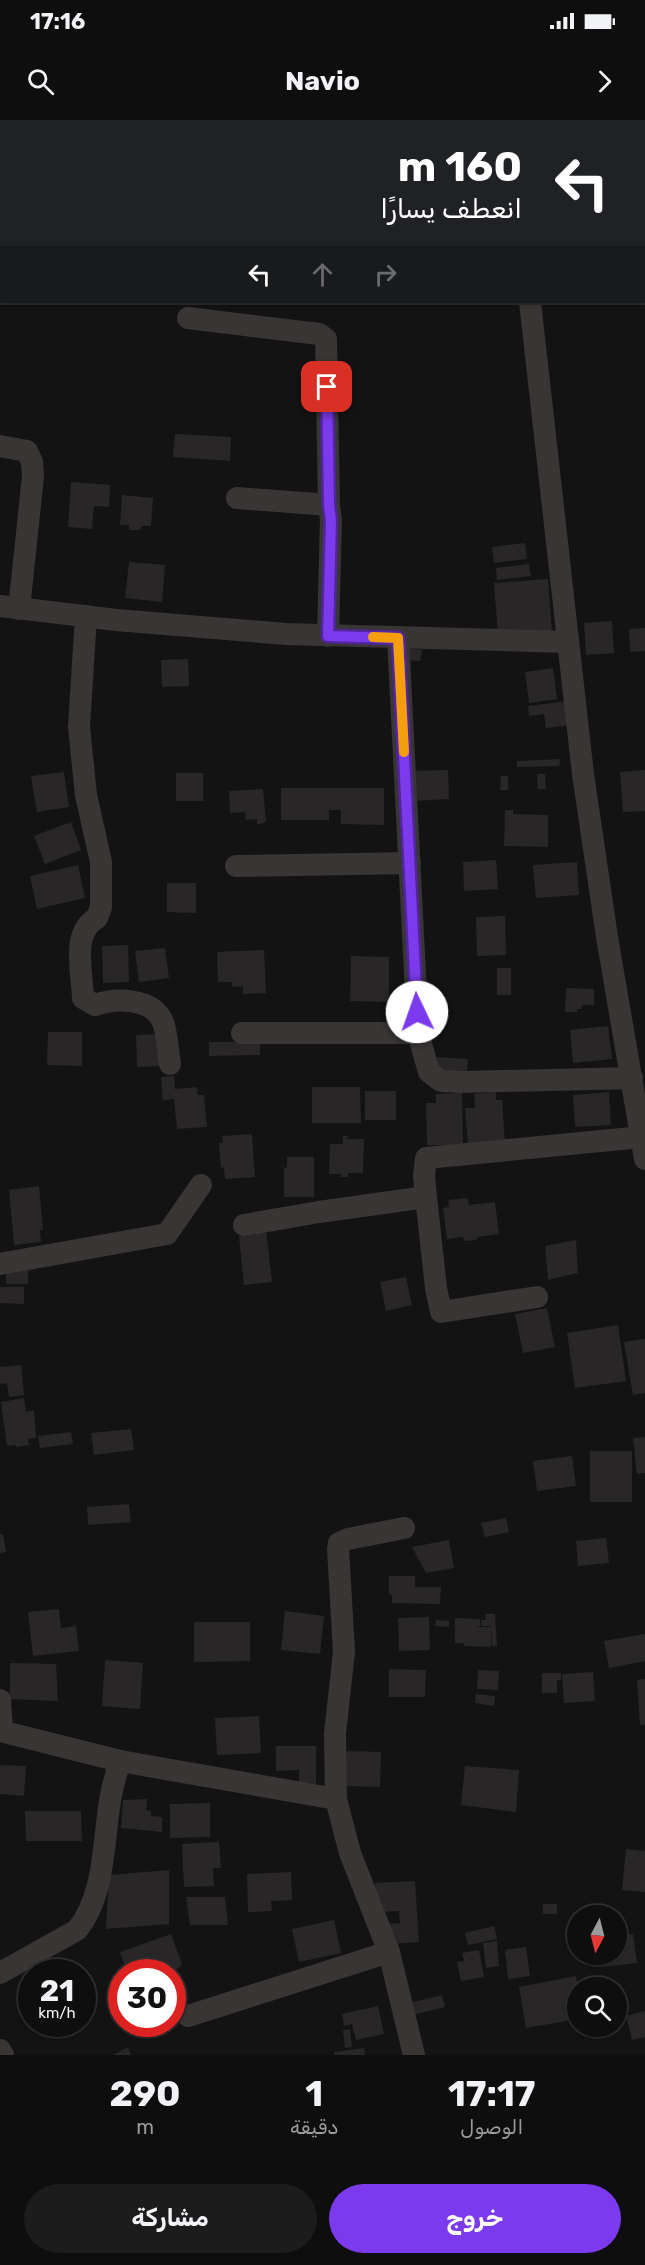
<!DOCTYPE html>
<html lang="ar">
<meta charset="utf-8">
<style>
body{margin:0;font-family:Rubik,"Noto Sans Arabic",sans-serif;background:#1d1c1c;color:#f1f3f6;direction:rtl;height:100vh;display:flex;flex-direction:column;font-size:22px;white-space:nowrap}
*{box-sizing:border-box;margin:0}
p{font-size:20px;color:#9b9c9e}
.icon{flex:none;width:33px;height:33px;fill:none;stroke:currentColor;stroke-width:2;stroke-linecap:round;stroke-linejoin:round}
.map{position:relative;height:1935px;overflow:hidden;direction:ltr}
.details{display:flex;flex-direction:column;background:#0f0e0e;flex:1}
.details>*{flex:none}
.hud{position:absolute;left:0px;top:0px;width:645px;height:183px;box-shadow:0 2px 4px #0004,0 0 0 2px #2f2e2e;direction:rtl;background:#202124;color:#fff;overflow:hidden}
.needle{width:39px;rotate:187deg}
.fabs{position:absolute;left:567px;top:1785px;display:grid;gap:12px}
.fabs a{display:grid;place-items:center;width:60px;height:60px;border-radius:50%;background:#0f0e0e;box-shadow:0 2px 4px #0004,0 0 0 2px #2f2e2e;font-size:30px}
.speed{position:absolute;left:18px;top:1839px;display:flex;gap:12px;font-size:30px;font-weight:700;text-align:center}
.speed>*{display:grid;place-content:center;width:78px;height:78px;border-radius:50%;background:#0f0e0e;box-shadow:0 2px 4px #0004,0 0 0 2px #2f2e2e;line-height:1}
.speed small{font-size:15px;font-weight:400}
.speed .limit{border:9px solid #d22;background:#fff;color:#111}
.pin{position:absolute;display:grid;place-items:center;width:51px;height:51px;color:#fff;margin:-26px;border-radius:12px;box-shadow:0 3px 9px #0006}
.me{position:absolute;width:66px;margin:-33px;rotate:357deg;stroke-linejoin:round;filter:drop-shadow(0 0 4px #0008)}
.turn{display:flex;align-items:center;gap:21px;height:126px;padding:0 24px;font-size:27px}
.turn .icon{width:78px;height:78px;stroke-width:2.5}
.turn b{display:block;font-size:42px;line-height:51px}
.lanes{display:flex;align-items:center;height:57px;padding:0 24px;background:#0003;justify-content:center;gap:30px;direction:ltr}
.lanes .off{opacity:.35}
.eta{display:flex;justify-content:space-evenly;align-items:center;height:102px;text-align:center}
.eta b{font-size:36px;font-weight:700;line-height:42px}
.primary-button{display:flex;gap:12px;margin-top:auto;padding:12px 24px}
.primary-button a{flex:1;height:69px;border-radius:36px;background:#7c3aed;color:#fff;font-size:24px;font-weight:700;line-height:69px;text-align:center}
.primary-button a+a{background:#1d1c1c;color:#f1f3f6}
.status{display:flex;justify-content:space-between;align-items:center;height:42px;padding:0 30px;background:#0f0e0e;direction:ltr}
.status svg{height:16px;fill:currentColor}
header{display:flex;justify-content:space-between;align-items:center;height:78px;padding:0 24px;background:#0f0e0e;font-size:27px;font-weight:700}
.map>svg:first-child{display:block}
.building{fill:#282626}
.lines{fill:none;stroke-linecap:round;stroke-linejoin:round}
.minor{stroke:#383534;stroke-width:22}
.route-casing{stroke:#51269a;stroke-width:15}
.route{stroke:#7c3aed;stroke-width:10}
.slow{stroke:#f59e0b;stroke-width:10}
</style>
<div class="status"><b>17:16</b><svg viewBox="0 0 49 12"><path d="M0 12V9h3v3zM5 12V6h3v6zM10 12V3h3v9zM15 12V0h3v12zM26 1h20v11H26zM47 4h2v5h-2z"/></svg></div>
<header><svg class="icon" aria-label="forward" viewBox="0 0 24 24"><path d="M9 5l7 7-7 7"/></svg>Navio<svg class="icon" aria-label="search" viewBox="0 0 24 24"><circle cx="10" cy="10" r="6"/><path d="M15 15l6 6"/></svg></header>
<div class="map">
<svg width="645" height="1935" viewBox="0 0 645 1935">
<rect width="100%" height="100%" fill="#141313"/>
<g class="building">
<polygon points="175,314 231,317 230,341 173,337"/>
<polygon points="71,362 110,365 109,387 94,386 92,409 68,407"/>
<polygon points="122,375 153,378 151,406 142,406 140,410 129,410 129,405 120,405"/>
<polygon points="525,423 527,439 494,443 492,427"/>
<polygon points="129,442 165,445 162,482 125,478"/>
<polygon points="529,444 531,456 497,460 496,448"/>
<polygon points="548,459 552,511 498,515 494,463"/>
<polygon points="612,501 614,533 586,535 584,503"/>
<polygon points="645,508 645,531 630,532 629,509"/>
<polygon points="408,528 422,530 420,541 407,540"/>
<polygon points="188,539 189,566 162,567 161,540"/>
<polygon points="553,548 557,579 529,583 525,552"/>
<polygon points="568,581 572,605 546,608 544,594 529,596 528,586"/>
<polygon points="561,639 559,646 517,647 517,641"/>
<polygon points="448,650 449,679 415,681 414,651"/>
<polygon points="645,650 645,691 623,692 620,652"/>
<polygon points="64,652 69,687 37,692 31,656"/>
<rect x="176" y="653" width="27" height="28"/>
<polygon points="537,654 545,654 546,669 538,669"/>
<polygon points="501,656 508,656 508,670 500,670"/>
<polygon points="281,668 384,668 384,705 341,704 341,690 329,690 329,700 281,700"/>
<polygon points="263,669 266,702 257,705 257,699 246,700 245,692 230,693 229,671"/>
<polygon points="505,690 513,690 513,694 548,695 548,727 504,726"/>
<polygon points="71,702 81,730 45,744 34,716"/>
<polygon points="496,740 498,769 464,771 463,742"/>
<polygon points="577,742 579,775 536,778 533,745"/>
<polygon points="78,745 85,778 37,789 30,756"/>
<polygon points="167,763 196,763 196,793 167,792"/>
<polygon points="505,796 506,835 477,836 476,797"/>
<polygon points="128,825 129,862 103,863 102,826"/>
<polygon points="165,828 169,858 139,862 135,831"/>
<polygon points="264,830 266,873 243,874 243,866 232,867 232,862 218,862 217,832"/>
<polygon points="351,836 389,837 389,882 350,881"/>
<rect x="497" y="848" width="14" height="27"/>
<polygon points="566,868 594,869 594,885 583,885 581,889 577,889 577,892 565,892"/>
<polygon points="608,906 612,939 573,943 570,910"/>
<polygon points="48,912 82,912 82,946 47,945"/>
<polygon points="160,914 161,946 137,947 136,915"/>
<polygon points="209,922 260,922 260,935 209,936"/>
<polygon points="435,937 468,939 467,953 434,952"/>
<polygon points="174,956 175,969 197,967 198,975 204,975 207,1007 177,1009 174,979 163,980 161,957"/>
<polygon points="312,967 360,967 361,1003 312,1003"/>
<rect x="365" y="971" width="31" height="29"/>
<polygon points="496,972 496,980 502,980 505,1024 468,1026 465,988 475,988 474,974"/>
<polygon points="609,972 611,1005 575,1007 573,975"/>
<polygon points="462,973 463,1025 427,1025 426,983 436,983 436,974"/>
<polygon points="252,1014 255,1057 225,1059 224,1047 221,1048 219,1023 223,1023 222,1016"/>
<polygon points="343,1016 348,1016 347,1019 364,1019 363,1053 348,1053 348,1057 341,1057 341,1054 329,1054 330,1024 343,1024"/>
<polygon points="287,1037 314,1037 314,1077 284,1077 284,1048 287,1047"/>
<polygon points="39,1066 43,1110 40,1110 41,1122 14,1125 9,1070"/>
<polygon points="468,1078 469,1085 495,1082 499,1114 477,1117 477,1120 464,1121 463,1117 447,1119 443,1088 449,1087 448,1080"/>
<polygon points="266,1110 272,1162 244,1165 239,1116 256,1114 256,1111"/>
<polygon points="576,1120 578,1153 548,1160 545,1126"/>
<rect x="6" y="1149" width="22" height="15"/>
<polygon points="406,1157 412,1185 386,1191 380,1162"/>
<polygon points="0,1167 24,1167 24,1184 0,1183"/>
<polygon points="547,1188 555,1227 523,1233 515,1194"/>
<polygon points="618,1205 626,1261 575,1268 567,1213"/>
<polygon points="645,1219 645,1273 633,1275 624,1222"/>
<polygon points="21,1245 24,1275 9,1277 7,1263 0,1264 0,1247"/>
<polygon points="24,1278 26,1292 34,1290 36,1318 28,1319 29,1325 16,1327 16,1325 7,1326 1,1282"/>
<polygon points="131,1309 134,1330 94,1335 91,1313"/>
<polygon points="71,1312 73,1324 40,1328 38,1316"/>
<polygon points="645,1317 645,1353 637,1354 633,1318"/>
<rect x="590" y="1331" width="42" height="51"/>
<polygon points="572,1336 576,1366 537,1371 533,1341"/>
<polygon points="129,1384 131,1402 88,1405 87,1387"/>
<polygon points="506,1398 509,1412 485,1417 481,1403"/>
<polygon points="0,1414 3,1414 6,1432 0,1433"/>
<polygon points="606,1418 609,1443 578,1446 576,1421"/>
<polygon points="449,1420 454,1448 426,1453 412,1427"/>
<polygon points="389,1456 415,1456 415,1467 441,1467 440,1484 392,1483 392,1475 389,1474"/>
<polygon points="59,1489 61,1508 76,1506 79,1531 33,1536 28,1492"/>
<polygon points="285,1491 324,1496 320,1534 281,1530"/>
<polygon points="485,1494 495,1494 497,1526 492,1526 491,1506 481,1506 481,1500 486,1500"/>
<polygon points="429,1497 430,1530 399,1531 398,1498"/>
<polygon points="455,1498 480,1499 480,1506 476,1507 491,1507 491,1527 464,1526 464,1523 455,1523"/>
<polygon points="436,1500 449,1501 449,1507 435,1506"/>
<polygon points="194,1502 250,1502 250,1541 194,1542"/>
<polygon points="645,1514 645,1541 609,1548 604,1521"/>
<polygon points="105,1540 143,1543 140,1589 102,1586"/>
<polygon points="10,1543 56,1544 58,1581 10,1579"/>
<polygon points="389,1549 426,1550 425,1577 389,1577"/>
<polygon points="478,1550 499,1551 498,1570 477,1569"/>
<polygon points="593,1552 595,1581 564,1583 562,1554"/>
<polygon points="542,1553 561,1553 561,1560 557,1560 557,1573 542,1573"/>
<polygon points="645,1559 645,1605 640,1605 637,1560"/>
<polygon points="476,1574 495,1576 494,1586 475,1583"/>
<polygon points="259,1596 261,1633 217,1635 215,1598"/>
<polygon points="276,1626 316,1626 316,1666 299,1666 299,1650 276,1651"/>
<polygon points="341,1631 381,1632 380,1667 340,1666"/>
<polygon points="0,1645 26,1646 24,1676 0,1674"/>
<polygon points="465,1646 519,1650 516,1692 461,1685"/>
<polygon points="147,1679 146,1690 151,1691 151,1696 162,1697 162,1712 121,1708 123,1680"/>
<polygon points="210,1683 210,1717 170,1718 170,1684"/>
<polygon points="25,1691 81,1691 82,1721 26,1721"/>
<polygon points="219,1722 221,1748 213,1748 214,1766 184,1767 182,1724"/>
<polygon points="626,1729 645,1731 645,1772 622,1770"/>
<polygon points="169,1750 169,1804 106,1809 109,1755"/>
<polygon points="291,1752 292,1780 271,1781 272,1791 248,1792 247,1754"/>
<polygon points="415,1761 419,1822 389,1824 387,1804 400,1803 399,1791 377,1792 375,1763"/>
<polygon points="186,1777 225,1777 228,1805 190,1805"/>
<rect x="543" y="1784" width="14" height="10"/>
<polygon points="334,1800 341,1833 299,1842 292,1809"/>
<polygon points="494,1806 497,1819 468,1825 465,1813"/>
<polygon points="171,1814 182,1844 172,1854 172,1852 127,1852 120,1832"/>
<polygon points="633,1814 637,1843 602,1847 601,1834 616,1834 616,1815"/>
<polygon points="497,1821 499,1846 486,1848 483,1823"/>
<polygon points="526,1827 530,1856 508,1859 505,1830"/>
<polygon points="479,1830 484,1857 461,1861 457,1842 464,1841 462,1833"/>
<polygon points="576,1856 578,1868 578,1899 526,1908 519,1867"/>
<polygon points="442,1875 445,1887 408,1896 405,1884"/>
<polygon points="378,1886 384,1914 356,1920 352,1904 344,1906 342,1894"/>
<polygon points="645,1891 645,1917 632,1920 626,1896"/>
<polygon points="350,1909 352,1927 345,1928 343,1910"/>
<polygon points="128,1927 131,1935 113,1935"/>
<polygon points="364,1928 365,1935 334,1935 334,1932"/>
</g>
<g class="lines">
<g class="minor">
<polyline points="507,0 507,2"/>
<polyline points="0,120 2,120"/>
<polyline points="530,182 583,654 607,817 645,1039"/>
<polyline points="188,198 319,214 326,219 329,385"/>
<polyline points="0,326 27,331 32,342 33,356 19,489"/>
<polyline points="237,378 329,385 331,400 328,516"/>
<polyline points="0,486 116,500 286,514 568,522"/>
<path d="M86 496 79 607 86 675 101 742V787L97 798C71 812 82 852 83 878L95 885C116 878 152 877 163 902 167 912 168 933 170 944"/>
<polyline points="398,518 418,913 429,952 441,961 462,962 632,958"/>
<polyline points="236,746 410,743"/>
<polyline points="242,913 418,913"/>
<polyline points="426,1077 436,1168 441,1192 537,1177"/>
<polyline points="244,1105 319,1092 426,1077 424,1056 426,1038 642,1017"/>
<polyline points="0,1144 167,1114 201,1065"/>
<polyline points="0,1580 2,1611"/>
<polyline points="0,1611 120,1641 336,1679 350,1733 389,1832 414,1935"/>
<polyline points="336,1679 335,1613 344,1532 338,1429 339,1423 348,1419 404,1408"/>
<path d="M0 1853 77 1810C105 1776 103 1723 110 1681 112 1668 116 1654 120 1641"/>
<polyline points="188,1896 389,1832"/>
<polyline points="0,1930 3,1935"/>
</g>
</g>
<g class="lines">
<defs>
<polyline id="route" points="327,267 329,385 331,400 328,516 398,518 417,892"/>
</defs>
<use href="#route" class="route-casing"/>
<use href="#route" class="route"/>
<polyline class="slow" points="373,517 398,518 404,632"/>
</g>
</svg>
<div class="fabs">
<a><svg class="needle" viewBox="-14 -14 28 28"><path d="M0-13l5 13h-10z" fill="#e53935"/><path d="M0 13l5-13h-10z" fill="#9b9c9e"/></svg></a>
<a><svg class="icon" aria-label="search" viewBox="0 0 24 24"><circle cx="10" cy="10" r="6"/><path d="M15 15l6 6"/></svg></a>
</div>
<div class="speed"><div>21<small>km/h</small></div><div class="limit">30</div></div>
<div class="pin" style="left:327px;top:267px;background:#d93025"><svg class="icon" aria-label="arrive" viewBox="0 0 24 24"><path d="M6 21V4h12l-3 4 3 4H6"/></svg></div>
<svg class="me" style="left:417px;top:892px" viewBox="-20 -20 40 40"><circle r="19" fill="#fff"/><path d="M0-13L10 11 0 6-10 11z" fill="#7c3aed"/></svg>
<div class="hud">
<div class="turn"><svg class="icon" aria-label="left" viewBox="0 0 24 24"><path d="M17 20v-9H6M10 6l-5 5 5 5"/></svg><div><b>160 m</b>انعطف يسارًا</div></div>
<div class="lanes"><svg class="icon" aria-label="left" viewBox="0 0 24 24"><path d="M17 20v-9H6M10 6l-5 5 5 5"/></svg><svg class="icon off" aria-label="ahead" viewBox="0 0 24 24"><path d="M12 20V5M6 11l6-6 6 6"/></svg><svg class="icon off" aria-label="right" viewBox="0 0 24 24"><path d="M7 20v-9h11M14 6l5 5-5 5"/></svg></div>
</div>
</div>
<section class="details">
<div class="eta">
<div><b>17:17</b><p>الوصول</p></div>
<div><b>1</b><p>دقيقة</p></div>
<div><b>290</b><p>m</p></div>
</div>
<div class="primary-button"><a>خروج</a><a>مشاركة</a></div>
</section>
